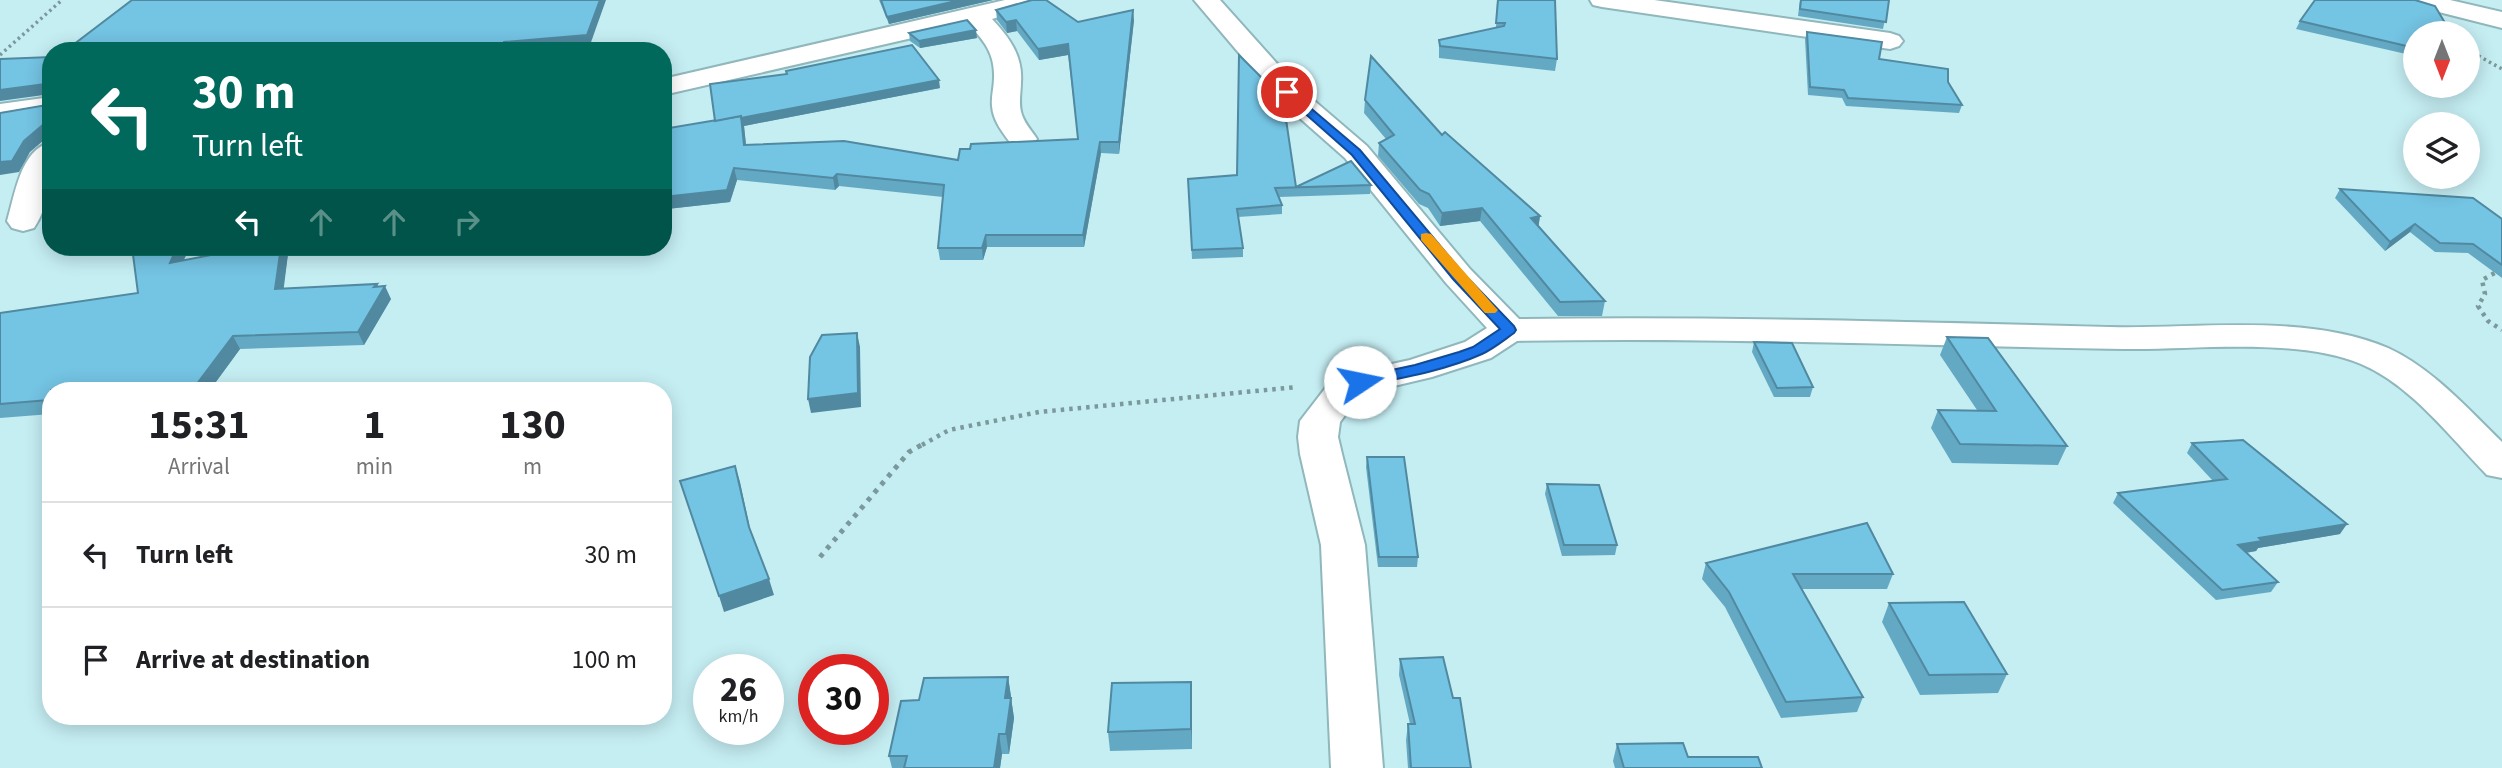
<!DOCTYPE html>
<style>
body{margin:0;font-family:"Source Sans 3",sans-serif;background:#f2f2f2;color:#202124;height:100vh;display:flex;flex-direction:column;font-size:26px;white-space:nowrap}
*{box-sizing:border-box;margin:0}
p{font-size:23px;color:#757577}
.icon{flex:none;width:38px;height:38px;fill:none;stroke:currentColor;stroke-width:2;stroke-linecap:round;stroke-linejoin:round}
.map{position:relative;flex:1;overflow:hidden}
.side{position:absolute;left:42px;top:382px;width:630px;height:343px;display:flex;flex-direction:column;background:#fff;border-radius:28px;box-shadow:0 4px 18px #0003}
.side>*{flex:none}
.hud{position:absolute;left:42px;top:42px;width:630px;height:214px;border-radius:28px;box-shadow:0 4px 18px #0003;background:#00695c;color:#fff;overflow:hidden}
.needle{width:46px;rotate:180deg}
.buttons{position:absolute;left:2403px;top:21px;display:grid;gap:14px}
.buttons a{display:grid;place-items:center;width:77px;height:77px;border-radius:50%;background:#fff;box-shadow:0 4px 18px #0003;font-size:35px}
.speed{position:absolute;left:693px;top:654px;display:flex;gap:14px;font-size:35px;font-weight:700;text-align:center}
.speed>*{display:grid;place-content:center;width:91px;height:91px;border-radius:50%;background:#fff;box-shadow:0 4px 18px #0003;line-height:1}
.speed small{font-size:18px;font-weight:400}
.speed .limit{border:10px solid #d22;background:#fff;color:#111}
.pin{position:absolute;display:grid;place-items:center;width:60px;height:60px;color:#fff;margin:-30px;border:4px solid #fff;border-radius:50%;box-shadow:0 2px 7px #0007}
.me{position:absolute;width:77px;margin:-38px;rotate:79deg;stroke-linejoin:round;filter:drop-shadow(0 0 5px #0008)}
.turn{display:flex;align-items:center;gap:24px;height:147px;padding:0 35px;font-size:32px}
.turn .icon{width:91px;height:91px;stroke-width:2.5}
.turn b{display:block;font-size:49px;line-height:60px}
.lanes{display:flex;align-items:center;height:66px;padding:0 35px;background:#0003;justify-content:center;gap:35px;direction:ltr}
.lanes .off{opacity:.35}
.eta{display:flex;justify-content:space-evenly;align-items:center;height:119px;text-align:center}
.eta b{font-size:42px;font-weight:700;line-height:49px}
ul{padding:0;list-style:none}
li{display:flex;align-items:center;gap:21px;height:105px;padding:0 35px;border-top:2px solid #e0e0e0}
li div{flex:1}
li b{display:block;font-size:26px}
li em{font-style:normal}
.map>svg:first-child{display:block}
.lines{fill:none;stroke-linecap:round;stroke-linejoin:round}
.minor-casing{stroke:#90b7bc;stroke-width:4}
.path-far2{stroke:#7b989c;stroke-width:3.5;stroke-dasharray:2.5 3.5;stroke-linecap:butt}
.path-far1{stroke:#7b989c;stroke-width:4.5;stroke-dasharray:3.5 5;stroke-linecap:butt}
.path{stroke:#7b989c;stroke-width:5;stroke-dasharray:4.5 6;stroke-linecap:butt}
.minor{fill:#fff;fill-rule:evenodd}
.wall{fill:#64a9c4}
.shaded-wall{fill:#5189a0}
.building{fill:#74c4e4;stroke:#5189a0;stroke-width:2}
.route{fill:#1a73e8;stroke:#114b97;stroke-width:2}
.slow{fill:#f59e0b}
</style>
<div class="map">
<svg width="2502" height="768" viewBox="0 0 2502 768">
<rect width="100%" height="100%" fill="#c5eef3"/>
<g class="lines">
<defs>
<g id="minor">
<path d="M1005 0H1045L1042 5 992 19C1009 37 1023 56 1021 82 1021 93 1018 104 1022 115 1025 124 1032 131 1037 139L1032 145 1022 148 1012 145C1003 133 993 121 992 106 991 97 994 87 994 78 995 55 985 41 969 25L663 95V79Z"/>
<path d="M1194 0H1220L1297 86 1367 146 1470 269 1519 319C1716 316 1913 322 2110 327 2198 329 2306 313 2388 348 2432 368 2468 409 2502 442V478L2487 475C2450 437 2411 385 2361 364 2297 337 2194 350 2125 349 1922 346 1720 337 1517 341L1491 358 1432 377 1373 391 1355 402 1340 422 1338 437 1342 454 1365 545 1383 768H1331L1321 545 1300 454 1298 437 1300 421 1327 386 1346 374 1410 360 1465 342 1487 328 1446 283 1345 158 1277 98Z"/>
<polygon points="1590,0 1654,0 1890,33 1899,36 1903,41 1899,46 1890,49 1602,7 1593,5"/>
<polygon points="2408,0 2450,0 2502,12 2502,28 2411,5"/>
<polygon points="51,97 51,114 0,122 0,104"/>
<path d="M51 142C51 171 51 203 34 228L23 231 12 228 7 221C15 195 20 150 51 142Z"/>
</g>
</defs>
<use href="#minor" class="minor-casing"/>
<g class="path-far2">
<polyline points="2468,50 2502,69"/>
<polyline points="0,55 62,0"/>
</g>
<g class="path-far1">
<polyline points="2502,269 2482,280 2485,294 2478,306 2488,321 2502,330"/>
<polyline points="922,445 949,430 1039,412 1297,387"/>
</g>
<polyline class="path" points="820,557 909,452 925,443"/>
<use href="#minor" class="minor"/>
</g>
<g class="wall">
<polygon points="879,0 993,0 889,24"/>
<polygon points="1497,0 1555,0 1557,59 1555,71 1439,58 1439,40 1496,28"/>
<polygon points="1800,0 1889,0 1883,29 1798,16"/>
<polygon points="996,10 1078,22 1134,20 1119,154 1101,153 1084,247 987,247 983,260 940,260 938,248 943,197 839,186 835,190 737,180 730,202 667,209 663,197 665,188 715,121 787,74 786,71 940,88 744,126 746,144 958,160 1078,139 1068,55 1039,60 1017,31 1007,33 997,20"/>
<polygon points="2300,21 2415,33 2415,56 2296,29"/>
<polygon points="1807,32 1879,59 1948,82 1962,105 1959,113 1846,106 1842,98 1808,95 1805,39"/>
<polygon points="909,33 977,38 920,48 910,41"/>
<polygon points="1365,100 1442,135 1540,216 1538,227 1605,301 1602,316 1558,316 1480,221 1440,226 1428,208 1419,204 1378,156 1379,143 1386,139 1364,113"/>
<polygon points="1188,179 1296,187 1371,185 1370,194 1279,197 1282,205 1282,214 1238,217 1243,248 1243,257 1192,259"/>
<polygon points="2340,189 2502,219 2502,278 2468,253 2435,252 2410,232 2385,251 2335,198"/>
<polygon points="190,247 184,260 288,254 283,289 377,284 379,287 391,299 364,345 240,349 210,390 51,390 51,414 0,418 0,313 138,293"/>
<polygon points="1947,337 2067,446 2058,465 1952,463 1931,428 1938,410 1977,410 1940,355"/>
<polygon points="1754,342 1813,387 1810,397 1774,397 1752,352"/>
<polygon points="2192,443 2340,534 2258,548 2256,551 2246,553 2278,582 2271,592 2216,600 2113,503 2118,493 2213,481 2187,453"/>
<polygon points="1367,457 1418,557 1417,567 1378,567 1366,467"/>
<polygon points="1547,484 1617,545 1615,555 1562,556 1545,494"/>
<polygon points="1706,563 1893,574 1887,589 1802,589 1863,697 1857,712 1781,718 1725,607 1702,579"/>
<polygon points="1889,603 2007,674 1998,693 1920,695 1882,622"/>
<polygon points="1400,659 1471,768 1408,768 1406,740 1408,724 1410,724 1399,675"/>
<polygon points="1008,677 1014,718 1009,754 1002,754 1000,768 892,768 889,756 919,700"/>
<polygon points="1191,682 1192,749 1110,751 1108,732"/>
<polygon points="1617,744 1688,757 1762,768 1615,768 1613,761"/>
</g>
<g class="shaded-wall">
<polygon points="600,0 606,0 590,45 517,51 503,51 504,42"/>
<polygon points="960,0 993,0 889,24 887,17"/>
<polygon points="1133,10 1134,20 1119,154 1119,142"/>
<polygon points="1016,20 1017,31 1007,33 1006,22"/>
<polygon points="976,30 977,38 920,48 919,41"/>
<polygon points="1068,44 1068,55 1039,60 1038,49"/>
<polygon points="939,80 940,88 744,126 747,156 744,145 715,123"/>
<polygon points="45,84 51,94 0,101 0,90"/>
<polygon points="51,118 51,134 30,152 19,172 0,175 0,162"/>
<polygon points="1100,142 1101,153 1084,247 1083,235"/>
<polygon points="734,168 737,180 730,202 667,209 663,197"/>
<polygon points="837,174 839,186 835,190 833,178"/>
<polygon points="663,176 669,176 672,188 663,189"/>
<polygon points="1482,208 1480,221 1440,226 1442,213"/>
<polygon points="1540,216 1538,230 1531,218"/>
<polygon points="2415,224 2410,232 2385,251 2390,242"/>
<polygon points="986,235 987,247 983,260 982,248"/>
<polygon points="177,247 190,247 176,275 170,263"/>
<polygon points="281,247 284,247 288,254 282,302 275,289"/>
<polygon points="377,284 381,293 385,286 391,299 364,345 358,332 374,287"/>
<polygon points="857,333 860,347 861,407 811,413 808,399"/>
<polygon points="233,336 240,349 210,390 194,390 193,389"/>
<polygon points="735,466 740,482 753,543 749,527"/>
<polygon points="2347,524 2340,534 2258,548 2256,551 2232,555 2238,545 2259,538"/>
<polygon points="769,579 774,595 724,612 719,596"/>
<polygon points="1008,677 1011,696 1008,718 1005,698"/>
<polygon points="1191,682 1192,701 1192,749 1191,729"/>
<polygon points="1011,698 1014,718 1009,754 1006,734"/>
<polygon points="999,734 1002,754 1000,768 994,768"/>
</g>
<g class="building">
<polygon points="132,0 600,0 587,35 504,42 503,51 65,51"/>
<polygon points="881,0 960,0 887,17"/>
<polygon points="1032,0 1046,0 1078,22 1133,10 1119,142 1100,142 1083,235 986,235 982,248 938,248 944,185 837,174 833,178 734,168 727,190 663,197 669,176 663,176 663,129 741,116 744,145 844,141 958,160 960,149 970,149 971,144 1078,139 1068,44 1038,49 1016,20 1006,22 996,10"/>
<polygon points="1498,0 1555,0 1557,59 1440,46 1439,40 1504,26 1505,23 1496,23"/>
<polygon points="1801,0 1889,0 1886,22 1800,9"/>
<polygon points="2315,0 2415,0 2435,6 2451,33 2415,33 2415,48 2300,21"/>
<polygon points="967,20 976,30 919,41 909,33"/>
<polygon points="1807,32 1882,42 1879,59 1948,69 1948,82 1962,105 1848,98 1844,90 1810,87"/>
<polygon points="912,45 939,80 741,118 741,116 715,121 710,84 787,74 786,71"/>
<polygon points="1239,55 1283,99 1296,187 1351,161 1371,185 1275,188 1282,205 1237,209 1243,248 1192,250 1188,179 1237,175"/>
<polygon points="1371,56 1442,135 1445,132 1540,216 1531,218 1605,301 1560,302 1482,208 1442,213 1429,194 1420,190 1379,143 1394,135 1365,100"/>
<polygon points="51,57 51,118 24,141 12,161 0,162 0,113 47,105 48,87 45,84 0,90 0,59"/>
<polygon points="2340,189 2473,198 2502,219 2502,265 2473,244 2440,243 2415,224 2390,242"/>
<polygon points="132,247 177,247 170,263 252,247 281,247 275,289 377,284 374,287 385,286 358,332 233,336 193,389 157,390 51,390 51,398 49,400 0,404 0,313 138,293"/>
<polygon points="857,333 858,393 808,399 810,357 822,335"/>
<polygon points="1947,337 1988,338 2067,446 1960,444 1938,410 1996,411"/>
<polygon points="1754,342 1792,343 1813,387 1777,388"/>
<polygon points="353,388 352,390 287,390 289,389"/>
<polygon points="2243,440 2347,524 2259,538 2262,541 2238,545 2278,582 2222,590 2118,493 2227,479 2192,443"/>
<polygon points="1367,457 1404,457 1418,557 1379,557"/>
<polygon points="735,466 749,527 769,579 719,596 680,481"/>
<polygon points="1547,484 1599,485 1617,545 1564,545"/>
<polygon points="1867,523 1893,574 1793,574 1863,697 1786,702 1729,592 1706,563"/>
<polygon points="1964,602 2007,674 1929,675 1889,603"/>
<polygon points="1443,657 1453,698 1460,698 1471,768 1411,768 1408,724 1415,724 1400,659"/>
<polygon points="1008,677 1005,698 1011,698 1006,734 999,734 994,768 904,768 907,756 889,756 901,701 919,700 924,678"/>
<polygon points="1191,682 1191,729 1108,732 1112,683"/>
<polygon points="1683,743 1688,757 1758,757 1762,768 1624,768 1617,744"/>
</g>
<path class="route" d="M1287 88 1360 150 1463 273 1514 326 1516 330 1514 333C1504 340 1493 349 1482 354 1444 371 1401 378 1360 386L1355 385 1353 382 1355 378 1415 365 1459 352 1473 347 1500 329 1453 279 1352 155 1283 94V89Z"/>
<polygon class="slow" points="1426,233 1431,234 1495,307 1498,310 1495,313 1485,313 1421,240 1421,234"/>
</svg>
<div class="buttons">
<a><svg class="needle" viewBox="-14 -14 28 28"><path d="M0-13l5 13h-10z" fill="#e53935"/><path d="M0 13l5-13h-10z" fill="#757577"/></svg></a>
<a><svg class="icon" aria-label="layers" viewBox="0 0 24 24"><path d="M12 4l9 5-9 5-9-5zM3 14l9 5 9-5"/></svg></a>
</div>
<div class="speed"><div>26<small>km/h</small></div><div class="limit">30</div></div>
<div class="pin" style="left:1287px;top:92px;background:#d93025"><svg class="icon" aria-label="arrive" viewBox="0 0 24 24"><path d="M6 21V4h12l-3 4 3 4H6"/></svg></div>
<svg class="me" style="left:1360px;top:382px" viewBox="-20 -20 40 40"><circle r="19" fill="#fff"/><path d="M0-13L10 11 0 6-10 11z" fill="#1a73e8"/></svg>
<div class="hud">
<div class="turn"><svg class="icon" aria-label="left" viewBox="0 0 24 24"><path d="M17 20v-9H6M10 6l-5 5 5 5"/></svg><div><b>30 m</b>Turn left</div></div>
<div class="lanes"><svg class="icon" aria-label="left" viewBox="0 0 24 24"><path d="M17 20v-9H6M10 6l-5 5 5 5"/></svg><svg class="icon off" aria-label="ahead" viewBox="0 0 24 24"><path d="M12 20V5M6 11l6-6 6 6"/></svg><svg class="icon off" aria-label="ahead" viewBox="0 0 24 24"><path d="M12 20V5M6 11l6-6 6 6"/></svg><svg class="icon off" aria-label="right" viewBox="0 0 24 24"><path d="M7 20v-9h11M14 6l5 5-5 5"/></svg></div>
</div>
<section class="side">
<div class="eta">
<div><b>15:31</b><p>Arrival</p></div>
<div><b>1</b><p>min</p></div>
<div><b>130</b><p>m</p></div>
</div>
<ul>
<li><svg class="icon" aria-label="left" viewBox="0 0 24 24"><path d="M17 20v-9H6M10 6l-5 5 5 5"/></svg><div><b>Turn left</b></div><em>30 m</em></li>
<li><svg class="icon" aria-label="arrive" viewBox="0 0 24 24"><path d="M6 21V4h12l-3 4 3 4H6"/></svg><div><b>Arrive at destination</b></div><em>100 m</em></li>
</ul>
</section>
</div>
